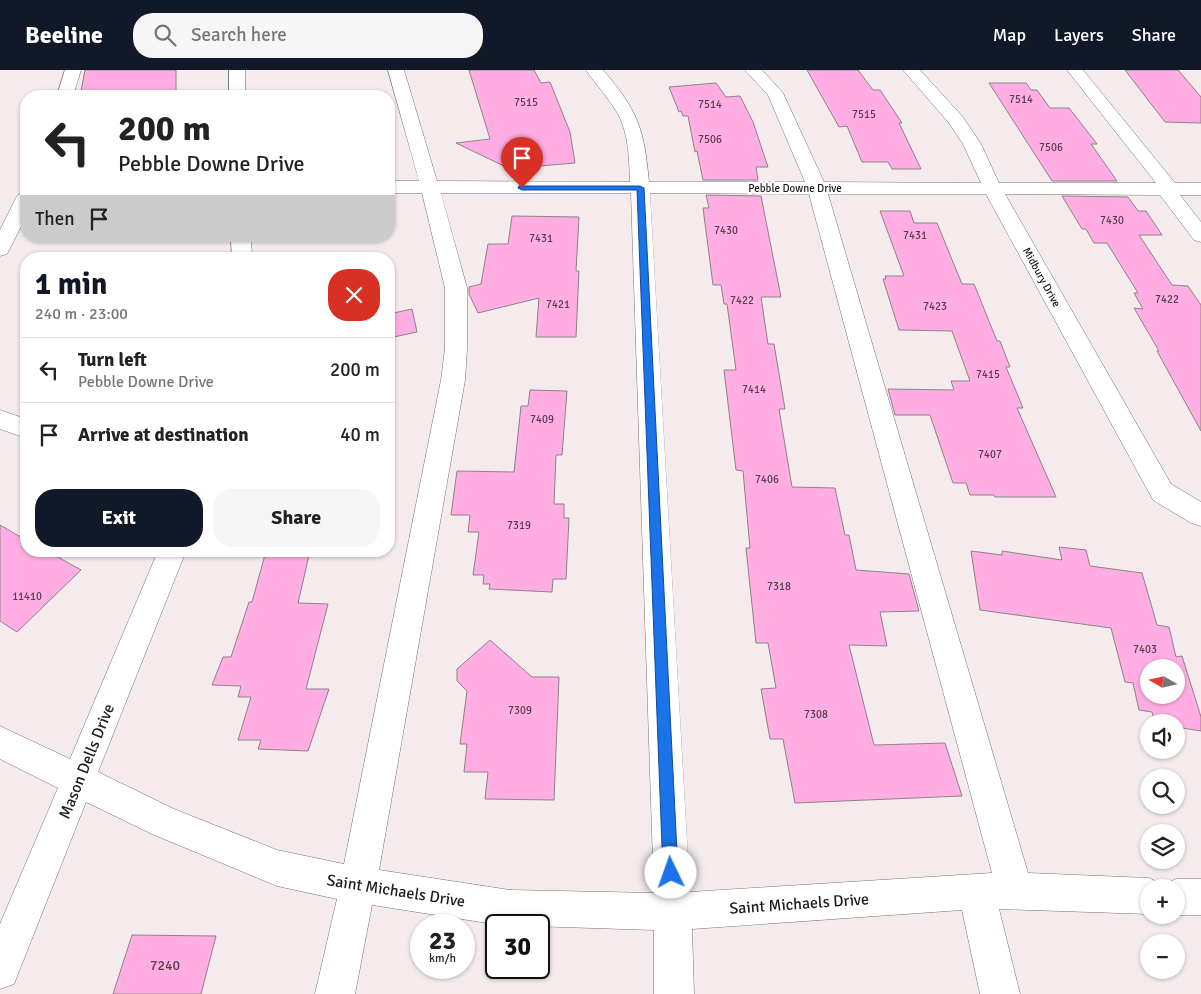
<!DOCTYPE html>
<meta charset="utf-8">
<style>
body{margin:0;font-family:Signika,sans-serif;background:#f6f6f6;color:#222;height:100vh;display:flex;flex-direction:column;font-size:19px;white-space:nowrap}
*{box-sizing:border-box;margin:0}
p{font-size:16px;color:#767676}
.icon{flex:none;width:28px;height:28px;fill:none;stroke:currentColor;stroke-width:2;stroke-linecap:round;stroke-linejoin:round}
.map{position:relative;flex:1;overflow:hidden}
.details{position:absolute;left:20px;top:182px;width:375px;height:305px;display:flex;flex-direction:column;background:#fff;border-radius:20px;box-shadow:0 1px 4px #0004}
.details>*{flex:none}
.banner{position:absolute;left:20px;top:20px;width:375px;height:152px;border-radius:20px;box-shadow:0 1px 4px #0004;background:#fff;color:#222;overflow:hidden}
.needle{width:32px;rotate:279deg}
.tools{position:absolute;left:1140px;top:589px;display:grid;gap:10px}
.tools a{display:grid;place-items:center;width:45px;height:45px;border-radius:50%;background:#fff;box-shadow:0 1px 4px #0004;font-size:25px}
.speed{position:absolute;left:410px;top:844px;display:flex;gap:10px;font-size:25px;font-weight:700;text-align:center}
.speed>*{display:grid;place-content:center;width:65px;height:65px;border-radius:50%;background:#fff;box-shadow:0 1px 4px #0004;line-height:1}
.speed small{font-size:12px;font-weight:400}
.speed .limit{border:2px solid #111;border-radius:8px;background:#fff;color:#111}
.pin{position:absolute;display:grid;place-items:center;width:42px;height:42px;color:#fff;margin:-51px -21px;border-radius:50% 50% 50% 0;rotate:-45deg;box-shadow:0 0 5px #0007}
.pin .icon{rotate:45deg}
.me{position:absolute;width:55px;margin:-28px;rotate:357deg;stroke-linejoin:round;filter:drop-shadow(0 0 4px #0008)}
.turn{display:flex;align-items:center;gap:18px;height:105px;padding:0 15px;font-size:22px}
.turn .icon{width:65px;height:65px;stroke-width:2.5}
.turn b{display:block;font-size:35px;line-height:42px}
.then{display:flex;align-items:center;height:48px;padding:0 15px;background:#0003;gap:10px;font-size:19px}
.round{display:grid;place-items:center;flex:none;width:52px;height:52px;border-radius:20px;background:#f6f6f6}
.head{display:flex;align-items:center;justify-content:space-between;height:85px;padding:0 15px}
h1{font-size:30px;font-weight:800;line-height:38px;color:#111827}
.cta{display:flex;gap:10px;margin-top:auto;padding:10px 15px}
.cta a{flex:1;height:58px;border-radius:20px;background:#111827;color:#fff;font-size:20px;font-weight:800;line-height:58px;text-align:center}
.cta a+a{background:#f6f6f6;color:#222}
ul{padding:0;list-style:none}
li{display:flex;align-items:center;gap:15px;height:65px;padding:0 15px;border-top:1px solid #e0e0e0}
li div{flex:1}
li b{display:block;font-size:19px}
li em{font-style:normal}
header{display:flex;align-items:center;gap:30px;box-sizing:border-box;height:70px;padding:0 25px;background:#111827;color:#fff}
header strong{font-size:24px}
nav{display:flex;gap:28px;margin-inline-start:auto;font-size:18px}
.search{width:350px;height:45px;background:#f6f6f6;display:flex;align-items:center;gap:12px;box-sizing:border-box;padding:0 18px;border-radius:20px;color:#767676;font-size:19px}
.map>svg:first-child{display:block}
.building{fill:#ffade2;stroke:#8b8388;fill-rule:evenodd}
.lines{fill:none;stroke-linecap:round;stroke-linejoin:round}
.minor-casing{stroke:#7b7173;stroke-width:1}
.minor{fill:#fff;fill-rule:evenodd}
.route{fill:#1a73e8;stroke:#114b97}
.labels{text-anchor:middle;stroke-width:4.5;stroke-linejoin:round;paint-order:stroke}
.number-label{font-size:11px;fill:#57404e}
.far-street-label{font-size:11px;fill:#1f1b1c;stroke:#fff}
.near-number-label{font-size:14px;fill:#57404e}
.near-street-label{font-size:16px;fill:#1f1b1c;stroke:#fff}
</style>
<header>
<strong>Beeline</strong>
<div class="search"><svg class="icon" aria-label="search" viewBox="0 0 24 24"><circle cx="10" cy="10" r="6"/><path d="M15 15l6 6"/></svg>Search here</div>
<nav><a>Map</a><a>Layers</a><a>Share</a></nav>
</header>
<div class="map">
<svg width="1201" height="924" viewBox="0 0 1201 924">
<rect width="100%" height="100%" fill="#f5ebed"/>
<g class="building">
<polygon points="85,0 176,0 176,26 80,26"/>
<polygon points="469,0 534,0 541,13 550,12 570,62 575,93 527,97 516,92 508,98 456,73 490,69"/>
<polygon points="807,0 858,0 873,20 880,20 902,53 899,53 921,99 892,99 888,92 862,92 847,56 839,57"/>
<polygon points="1125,0 1178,0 1201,27 1201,53 1165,52"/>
<polygon points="716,13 726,27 740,26 753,52 768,97 756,97 758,110 703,110 697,81 695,82 688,46 683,46 681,41 679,42 669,17"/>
<polygon points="989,13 1026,13 1031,20 1037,20 1050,38 1069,38 1097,74 1091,74 1117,111 1052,111"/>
<polygon points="706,125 761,126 781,227 761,227 768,274 774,274 785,339 779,339 792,417 835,418 845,465 849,465 856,500 909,504 919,541 880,542 887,576 849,575 874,675 945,673 962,726 795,733 783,669 770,669 761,619 776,618 768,573 756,573 746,478 750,478 743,401 736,400 724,300 736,300 727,234 724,234 721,215 713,215 703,138 709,138"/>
<polygon points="1062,126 1128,127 1138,141 1146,141 1162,165 1139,165 1172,215 1188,216 1201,235 1201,361 1157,281 1159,281 1134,238 1143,239 1134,223 1138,223 1107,173 1094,173 1086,159 1082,159"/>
<polygon points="880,141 910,141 914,153 937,153 962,214 974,214 997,271 1000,271 1010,297 1006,297 1023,338 1017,338 1056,427 995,427 994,425 970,425 966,413 953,413 930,345 895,345 888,319 954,320 951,311 970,311 952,261 899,260 883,209 886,209 885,206 904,206"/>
<polygon points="512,146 579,147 576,201 579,201 576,267 536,267 539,228 478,243 469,224 469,217 481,214 488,174 508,174"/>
<polygon points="412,239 417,262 389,268 389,244"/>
<polygon points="530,320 567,321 562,385 556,385 554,434 564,434 564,448 569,448 566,509 553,509 552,522 489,519 490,514 483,514 484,505 473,505 479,462 468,462 470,445 451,445 457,401 514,402 521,336 528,336"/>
<polygon points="0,455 26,470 26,481 47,481 81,500 17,562 0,551"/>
<path d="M1059 477 1086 480 1090 496 1142 503 1157 555 1169 557 1176 587 1182 586 1201 647V661L1176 657V652H1155L1152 642 1139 640 1133 613 1125 612 1111 558 980 540 971 481 1002 485V481L1062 490ZM1149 598H1176V625H1149Z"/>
<polygon points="266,481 310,481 298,533 328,534 306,619 329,619 308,681 258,679 261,670 238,670 251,627 238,627 241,616 212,615 223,587 231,587 249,532 252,532"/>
<polygon points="490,570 532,607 559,607 554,730 485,729 488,702 464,702 467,674 460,674 467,621 457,611 457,599"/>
<polygon points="132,865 216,866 201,924 113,924"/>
</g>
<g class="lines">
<defs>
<g id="minor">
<polygon points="65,0 81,0 73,26 57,26"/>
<rect x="229" y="0" width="16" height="26"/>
<path d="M388 0H404L437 111 630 112C629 89 629 65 618 44 609 28 596 15 586 0H603C638 41 644 58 649 112H805L768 25 745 0H762L783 23 824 112 981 113 963 74 949 53 903 0H920L962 46 981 74 999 113H1156L1067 0H1083L1175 113H1201V125H1180L1201 152V172L1194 170 1160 125 1005 124 1171 414 1201 432V456L1191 453 1153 430 986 124H828L1028 803 1149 808 1163 815 1176 809H1201V845H1175L1176 818H1149V844L999 839 1020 924H980L962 840 692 859 694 924H654V860L500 855 372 835 355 924H315L337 829 277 816 152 764 86 732 14 914 0 919V854L58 718 0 689V656L70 689 158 481H186L98 702 174 739 277 780 344 794 441 310 445 279V218L422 123H389V111H419ZM441 123H631L654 823 510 820 379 800 465 310 467 279V218ZM650 123 809 124 992 803 690 822Z"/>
<polygon points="26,122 26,147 7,184 0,186 0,160 16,128 19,124"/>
<polygon points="231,166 251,166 252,189 232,189"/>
<polygon points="0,340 26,349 26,368 0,359"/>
</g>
</defs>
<use href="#minor" class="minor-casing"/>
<use href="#minor" class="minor"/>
</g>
<polygon class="route" points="519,116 640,116 644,118 678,803 676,808 671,810 665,808 663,803 637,120 522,120 518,118"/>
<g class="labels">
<g class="number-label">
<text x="1021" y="33">7514</text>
<text x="526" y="36">7515</text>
<text x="710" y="38">7514</text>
<text x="864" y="48">7515</text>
<text x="710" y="73">7506</text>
<text x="1051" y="81">7506</text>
<text x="1112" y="154">7430</text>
<text x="726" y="164">7430</text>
<text x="915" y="169">7431</text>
<text x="541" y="172">7431</text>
<text x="1167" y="233">7422</text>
<text x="742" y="234">7422</text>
<text x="558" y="238">7421</text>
<text x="935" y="240">7423</text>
<text x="988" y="308">7415</text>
<text x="754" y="323">7414</text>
<text x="542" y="353">7409</text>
<text x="990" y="388">7407</text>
<text x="767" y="413">7406</text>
<text x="519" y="459">7319</text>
<text x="779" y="520">7318</text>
<text x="27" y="530">11410</text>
<text x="1145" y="583">7403</text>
<text x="520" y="644">7309</text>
<text x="816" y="648">7308</text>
</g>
<g class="far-street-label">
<text x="795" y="122">Pebble Downe Drive</text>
<text transform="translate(1042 207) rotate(61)" y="4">Midbury Drive</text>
</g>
<g class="near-number-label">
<text x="165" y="900">7240</text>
</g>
<g class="near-street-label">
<text transform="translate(86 691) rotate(-68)" y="6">Mason Dells Drive</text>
<text transform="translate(396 820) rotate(9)" y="6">Saint Michaels Drive</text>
<text transform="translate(799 833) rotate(-4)" y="6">Saint Michaels Drive</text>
</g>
</g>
</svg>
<div class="tools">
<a><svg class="needle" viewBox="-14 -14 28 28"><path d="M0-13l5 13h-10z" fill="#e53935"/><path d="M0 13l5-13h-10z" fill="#767676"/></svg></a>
<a><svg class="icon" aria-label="sound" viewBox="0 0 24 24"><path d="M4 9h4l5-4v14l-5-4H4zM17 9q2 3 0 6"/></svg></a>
<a><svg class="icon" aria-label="search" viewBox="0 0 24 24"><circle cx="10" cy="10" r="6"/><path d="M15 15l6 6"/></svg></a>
<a><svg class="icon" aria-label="layers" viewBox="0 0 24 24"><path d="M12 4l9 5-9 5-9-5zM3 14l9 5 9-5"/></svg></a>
<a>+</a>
<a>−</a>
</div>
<div class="speed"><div>23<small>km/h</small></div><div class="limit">30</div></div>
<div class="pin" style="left:522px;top:118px;background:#d93025"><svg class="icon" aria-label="arrive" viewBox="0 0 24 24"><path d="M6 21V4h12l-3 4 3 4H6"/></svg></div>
<svg class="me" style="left:671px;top:803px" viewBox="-20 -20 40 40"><circle r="19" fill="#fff"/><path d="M0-13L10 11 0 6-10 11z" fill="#1a73e8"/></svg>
<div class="banner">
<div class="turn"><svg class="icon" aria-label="left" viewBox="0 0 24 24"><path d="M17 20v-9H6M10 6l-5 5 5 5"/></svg><div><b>200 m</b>Pebble Downe Drive</div></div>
<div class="then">Then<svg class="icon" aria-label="arrive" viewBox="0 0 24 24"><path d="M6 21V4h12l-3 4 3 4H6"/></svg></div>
</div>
<section class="details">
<div class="head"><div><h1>1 min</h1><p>240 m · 23:00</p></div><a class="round" style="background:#d93025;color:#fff"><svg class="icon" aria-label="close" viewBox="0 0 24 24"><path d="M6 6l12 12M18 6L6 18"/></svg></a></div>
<ul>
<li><svg class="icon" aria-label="left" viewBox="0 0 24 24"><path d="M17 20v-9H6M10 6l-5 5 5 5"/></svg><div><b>Turn left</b><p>Pebble Downe Drive</p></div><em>200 m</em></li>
<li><svg class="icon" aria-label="arrive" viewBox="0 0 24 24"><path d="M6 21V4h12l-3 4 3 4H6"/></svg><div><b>Arrive at destination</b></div><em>40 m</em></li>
</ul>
<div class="cta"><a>Exit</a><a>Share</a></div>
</section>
</div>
